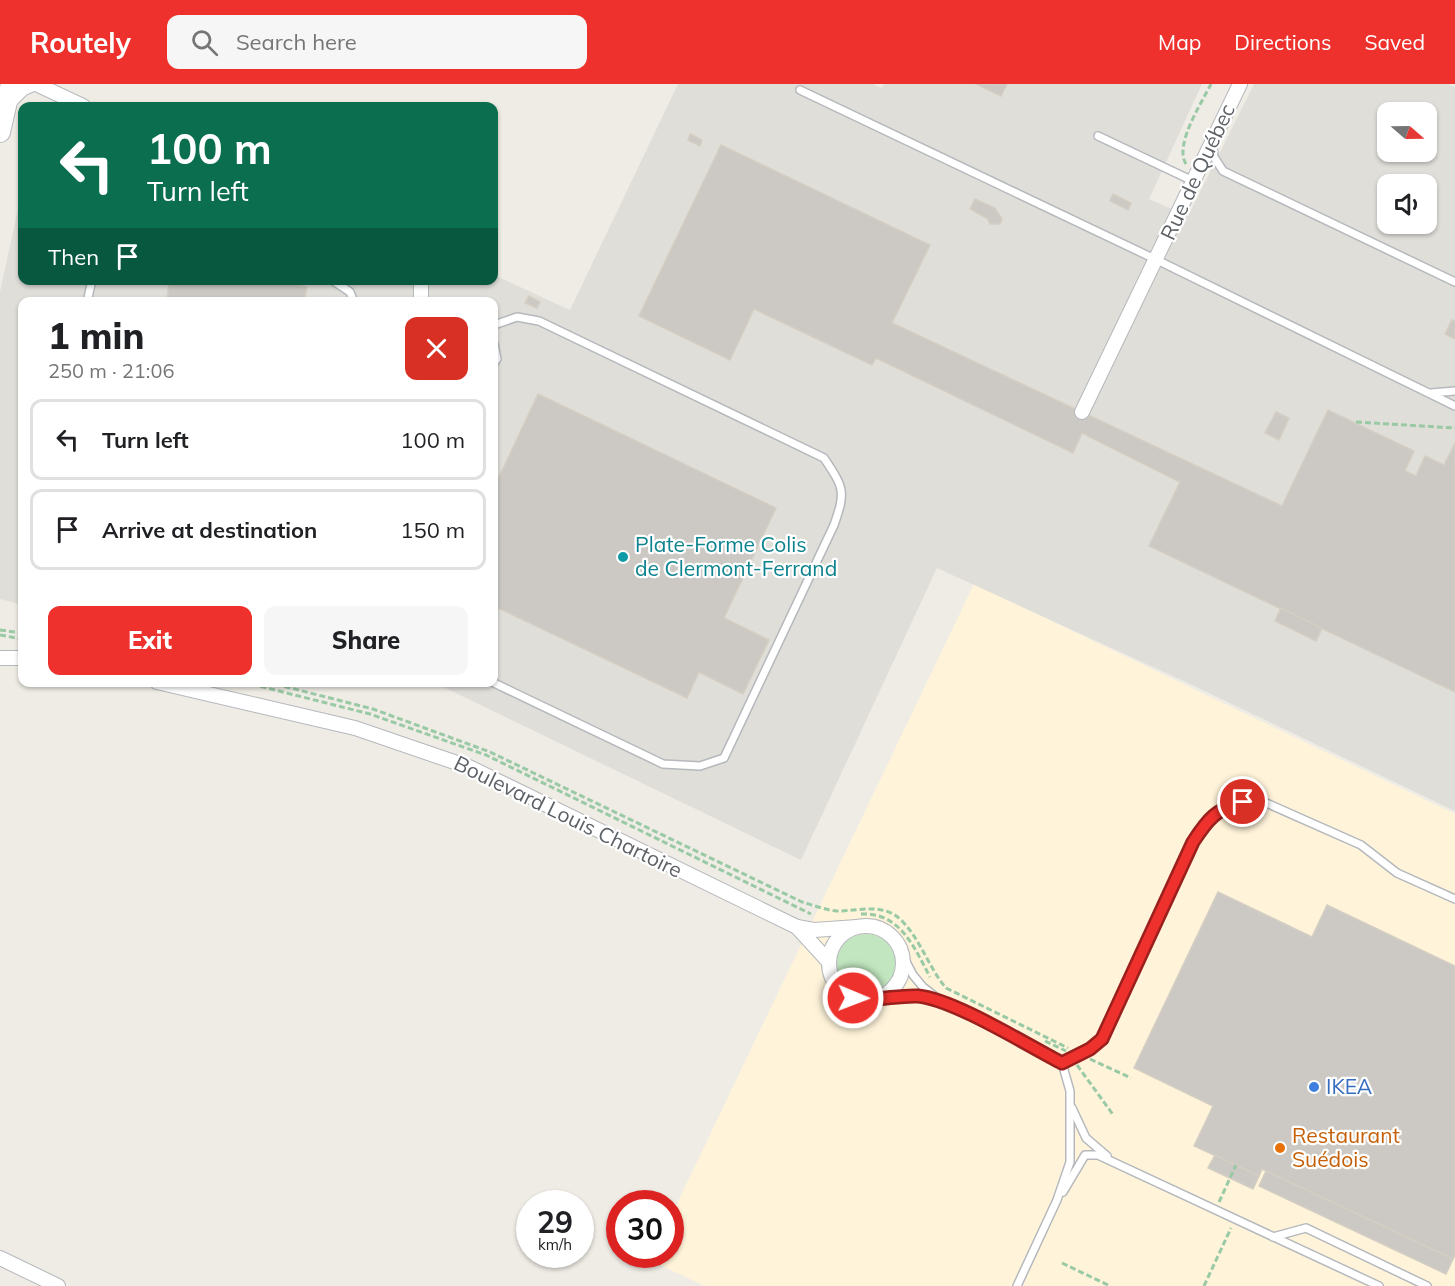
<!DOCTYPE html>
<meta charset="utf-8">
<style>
body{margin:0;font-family:Mulish,sans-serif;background:#f6f6f6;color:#202124;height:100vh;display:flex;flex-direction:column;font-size:22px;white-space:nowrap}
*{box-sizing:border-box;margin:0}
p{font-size:20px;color:#757577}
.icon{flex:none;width:33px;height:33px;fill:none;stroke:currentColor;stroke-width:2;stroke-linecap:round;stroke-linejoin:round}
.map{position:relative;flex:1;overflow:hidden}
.panel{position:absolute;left:18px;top:213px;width:480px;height:390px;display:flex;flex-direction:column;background:#fff;border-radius:12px;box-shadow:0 2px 4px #0004}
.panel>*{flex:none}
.top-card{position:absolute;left:18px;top:18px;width:480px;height:183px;border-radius:12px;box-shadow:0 2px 4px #0004;background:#0b6e4f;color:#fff;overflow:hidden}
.needle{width:39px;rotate:110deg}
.controls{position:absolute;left:1377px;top:18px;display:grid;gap:12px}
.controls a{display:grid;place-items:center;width:60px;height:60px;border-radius:12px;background:#fff;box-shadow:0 2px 4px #0004;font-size:30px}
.speed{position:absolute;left:516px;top:1106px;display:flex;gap:12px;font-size:30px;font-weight:700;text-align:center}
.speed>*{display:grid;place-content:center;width:78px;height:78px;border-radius:50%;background:#fff;box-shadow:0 2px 4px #0004;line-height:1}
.speed small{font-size:15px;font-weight:400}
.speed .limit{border:9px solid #d22;background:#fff;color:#111}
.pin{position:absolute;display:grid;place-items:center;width:51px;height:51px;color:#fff;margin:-26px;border:3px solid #fff;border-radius:50%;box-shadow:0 2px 6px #0007}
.me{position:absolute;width:66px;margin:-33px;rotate:91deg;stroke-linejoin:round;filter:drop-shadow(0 0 4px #0008)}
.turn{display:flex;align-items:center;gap:21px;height:126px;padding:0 30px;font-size:27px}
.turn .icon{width:78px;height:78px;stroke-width:2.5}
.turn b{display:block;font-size:42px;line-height:51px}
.then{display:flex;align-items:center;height:57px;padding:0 30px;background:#0003;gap:12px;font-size:22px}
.round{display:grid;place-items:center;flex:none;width:63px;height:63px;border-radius:12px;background:#f6f6f6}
.overview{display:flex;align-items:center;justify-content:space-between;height:102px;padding:0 30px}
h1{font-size:36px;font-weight:800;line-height:45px}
.action{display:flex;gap:12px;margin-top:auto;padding:12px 30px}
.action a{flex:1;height:69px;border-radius:12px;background:#ee312c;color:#fff;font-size:24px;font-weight:800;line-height:69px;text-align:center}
.action a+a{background:#f6f6f6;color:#202124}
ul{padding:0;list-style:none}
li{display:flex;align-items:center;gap:18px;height:81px;margin:0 12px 9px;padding:0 18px;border:3px solid #e0e0e0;border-radius:12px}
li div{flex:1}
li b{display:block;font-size:22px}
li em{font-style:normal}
header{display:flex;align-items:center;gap:36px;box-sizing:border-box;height:84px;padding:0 30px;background:#ee312c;color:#fff}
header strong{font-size:28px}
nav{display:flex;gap:33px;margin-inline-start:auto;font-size:21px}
.search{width:420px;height:54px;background:#f6f6f6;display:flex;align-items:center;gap:15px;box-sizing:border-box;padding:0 21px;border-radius:12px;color:#757577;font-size:22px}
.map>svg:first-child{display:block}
.commercial{fill:#fff4da}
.industrial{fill:#e0ded9;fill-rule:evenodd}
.green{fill:#c2e7c0}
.building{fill:#ccc9c4;stroke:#d4cec3;stroke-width:1.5}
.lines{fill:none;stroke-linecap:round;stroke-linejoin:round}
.lane-casing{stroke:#b5b8bc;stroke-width:10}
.street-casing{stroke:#b5b8bc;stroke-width:16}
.secondary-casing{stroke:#b6babf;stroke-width:22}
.path{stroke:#99c9a5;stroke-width:3;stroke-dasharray:6 3;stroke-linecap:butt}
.lane{stroke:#fff;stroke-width:7}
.street{stroke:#fff;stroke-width:14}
.secondary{stroke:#fff;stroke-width:20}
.route-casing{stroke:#9b201d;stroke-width:15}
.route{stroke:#ee312c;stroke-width:10}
.culture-dot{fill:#0f9aa8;stroke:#fff;stroke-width:2}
.shop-dot{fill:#3f7fe0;stroke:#fff;stroke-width:2}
.food-dot{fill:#e8710a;stroke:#fff;stroke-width:2}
.labels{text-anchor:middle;stroke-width:4.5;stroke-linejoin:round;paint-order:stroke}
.street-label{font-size:21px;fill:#5c6166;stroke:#fff}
.culture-label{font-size:21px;fill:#0d838f;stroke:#fff;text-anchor:start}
.shop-label{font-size:21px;fill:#366cbe;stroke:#fff;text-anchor:start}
.food-label{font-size:21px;fill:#c56008;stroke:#fff;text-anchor:start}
</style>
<header>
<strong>Routely</strong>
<div class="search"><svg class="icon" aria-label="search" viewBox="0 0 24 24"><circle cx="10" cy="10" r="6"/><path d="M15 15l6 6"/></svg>Search here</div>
<nav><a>Map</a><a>Directions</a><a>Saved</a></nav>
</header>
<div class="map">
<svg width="1455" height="1202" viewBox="0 0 1455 1202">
<rect width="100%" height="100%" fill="#efece5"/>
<polygon class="commercial" points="974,500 1455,730 1455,1202 705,1202 649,1176 652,1170 670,1170 671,1132"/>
<path class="industrial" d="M678 0H873L882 4 884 0H1202L1149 115 1188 132 1254 0H1448L1455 3V727L1188 599 937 484 801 776 435 599 494 598V218H22V521L0 515V208L22 106V196H494V191L570 226ZM1388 28H1426V68H1388ZM1388 100H1426V140H1388Z"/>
<circle class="green" cx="866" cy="880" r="30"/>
<g class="building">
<polygon points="976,0 1007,0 1001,12"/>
<polygon points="690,50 702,56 700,62 688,56"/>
<polygon points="721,61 930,161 892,239 1282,422 1328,326 1414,367 1405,387 1416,392 1425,372 1444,381 1455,359 1455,608 1149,462 1180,398 1082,349 1073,369 876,274 872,281 754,225 730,276 639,232"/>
<polygon points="1113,110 1131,119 1128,126 1110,117"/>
<polygon points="975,115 995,124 1002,135 1000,140 990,140 988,135 970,125"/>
<polygon points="169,196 277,196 307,203 304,218 167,218"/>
<polygon points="529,212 540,218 537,224 525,219"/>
<polygon points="1452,236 1455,237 1455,255 1445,250"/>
<polygon points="538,310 776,424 724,534 769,556 743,610 699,588 687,614 494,522 494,404"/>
<polygon points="1276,328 1289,334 1279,356 1265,349"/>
<polygon points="1281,524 1322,544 1316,557 1275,537"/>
<polygon points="1218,808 1312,853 1327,821 1455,882 1455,1171 1453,1175 1262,1085 1259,1092 1194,1062 1213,1022 1134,984"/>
<polygon points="1215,1071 1259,1092 1253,1105 1208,1084"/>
<polygon points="1266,1087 1453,1175 1446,1190 1259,1102"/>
</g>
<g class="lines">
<defs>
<g id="lane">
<polyline points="800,6 1157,176 1455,322"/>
<polyline points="1098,52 1193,97"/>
<polyline points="1213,62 1214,73 1223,87 1455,198"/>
<polyline points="332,196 350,208 354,218"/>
<polyline points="87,218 92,196"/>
<polyline points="494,260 497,275 494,279"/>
<polyline points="1431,309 1455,307"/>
<path d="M492 598 663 680 700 682 724 674 834 441C846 407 844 404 824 374L539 237 517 233 494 241"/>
<polyline points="899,864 913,891 923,903 941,917 1062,979 1070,1007 1070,1078 1057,1116 1017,1202"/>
<polyline points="874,915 917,912 937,916"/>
<polyline points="1062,979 1090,965 1102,955 1193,758 1207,737 1224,723 1243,718 1264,718 1361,761 1397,789 1455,815"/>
<polyline points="1072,1024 1086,1054 1107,1072"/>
<polyline points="1063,1108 1085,1071 1098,1071 1379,1202"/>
<polyline points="1273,1153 1306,1144 1427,1202"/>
</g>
<g id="street">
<polyline points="36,0 83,22"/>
<polyline points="8,19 22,5 33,0"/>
<polyline points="421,218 421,196"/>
<polyline points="1082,328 1240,0"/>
<polyline points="0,574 22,574"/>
<polyline points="157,598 355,644 469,683 797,843 814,846 857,843"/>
<circle cx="866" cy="879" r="37"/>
<polyline points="797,843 829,878"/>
<polyline points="0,1174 58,1202"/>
</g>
<polyline id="secondary" points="0,48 11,0"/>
</defs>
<use href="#lane" class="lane-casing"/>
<use href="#street" class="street-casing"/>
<use href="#secondary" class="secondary-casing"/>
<g class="path">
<path d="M1186 80C1174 61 1201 20 1211 0"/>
<polyline points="1356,338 1455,344"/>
<polyline points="0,546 22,549"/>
<polyline points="0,551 22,555"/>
<polyline points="243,598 370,630 486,671 811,830"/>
<path d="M267 598 373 625 490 668 802 818C813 821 825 826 837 827 860 827 885 818 903 838 921 857 929 884 946 904L1068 964"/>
<path d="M861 830C900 828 914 863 930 893"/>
<polyline points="1045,957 1066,967"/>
<polyline points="1090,975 1131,994"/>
<polyline points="1077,981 1114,1032"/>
<polyline points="1219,1118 1236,1081"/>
<polyline points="1062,1179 1110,1202"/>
<polyline points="1204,1202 1231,1144"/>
</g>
<use href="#lane" class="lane"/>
<use href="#street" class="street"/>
<use href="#secondary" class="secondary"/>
</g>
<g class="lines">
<defs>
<path id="route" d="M853 914C875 918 896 911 918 912 953 915 1027 961 1062 979L1090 965 1102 955 1193 758C1208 735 1216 725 1243 718"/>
</defs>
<use href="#route" class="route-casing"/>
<use href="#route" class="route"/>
</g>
<circle class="culture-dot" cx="623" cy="473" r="6"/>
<circle class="shop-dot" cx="1314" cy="1003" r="6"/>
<circle class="food-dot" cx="1280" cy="1064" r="6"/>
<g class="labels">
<g class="street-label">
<text transform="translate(1198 88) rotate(-65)" y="7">Rue de Québec</text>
<text transform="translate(568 733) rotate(26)" y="7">Boulevard Louis Chartoire</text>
</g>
<g class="culture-label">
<text x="635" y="468">Plate-Forme Colis<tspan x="635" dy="24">de Clermont-Ferrand</tspan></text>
</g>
<g class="shop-label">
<text x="1326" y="1010">IKEA</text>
</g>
<g class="food-label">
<text x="1292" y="1059">Restaurant<tspan x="1292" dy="24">Suédois</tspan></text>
</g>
</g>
</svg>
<div class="controls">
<a><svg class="needle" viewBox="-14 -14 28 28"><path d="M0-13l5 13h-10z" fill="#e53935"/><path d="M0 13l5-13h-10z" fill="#757577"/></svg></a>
<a><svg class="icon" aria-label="sound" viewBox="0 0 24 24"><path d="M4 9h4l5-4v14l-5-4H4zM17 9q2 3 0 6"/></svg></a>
</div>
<div class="speed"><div>29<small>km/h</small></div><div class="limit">30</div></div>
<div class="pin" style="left:1243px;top:718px;background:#d93025"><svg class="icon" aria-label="arrive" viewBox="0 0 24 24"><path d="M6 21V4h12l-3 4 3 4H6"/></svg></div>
<svg class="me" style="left:853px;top:914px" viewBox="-20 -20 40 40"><circle r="17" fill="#ee312c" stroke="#fff" stroke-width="3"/><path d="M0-11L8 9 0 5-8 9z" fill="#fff"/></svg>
<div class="top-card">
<div class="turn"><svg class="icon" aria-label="left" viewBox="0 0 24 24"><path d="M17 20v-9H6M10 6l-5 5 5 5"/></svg><div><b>100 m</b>Turn left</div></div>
<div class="then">Then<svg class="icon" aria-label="arrive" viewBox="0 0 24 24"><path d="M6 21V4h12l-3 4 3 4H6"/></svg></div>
</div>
<section class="panel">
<div class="overview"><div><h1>1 min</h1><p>250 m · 21:06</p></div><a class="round" style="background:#d93025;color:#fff"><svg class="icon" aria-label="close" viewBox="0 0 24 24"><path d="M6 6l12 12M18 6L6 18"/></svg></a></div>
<ul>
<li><svg class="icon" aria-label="left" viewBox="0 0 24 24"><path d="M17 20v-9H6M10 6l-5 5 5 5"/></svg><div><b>Turn left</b></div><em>100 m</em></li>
<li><svg class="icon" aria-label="arrive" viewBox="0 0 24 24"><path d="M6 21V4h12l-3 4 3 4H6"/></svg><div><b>Arrive at destination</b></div><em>150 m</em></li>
</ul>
<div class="action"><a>Exit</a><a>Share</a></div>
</section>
</div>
